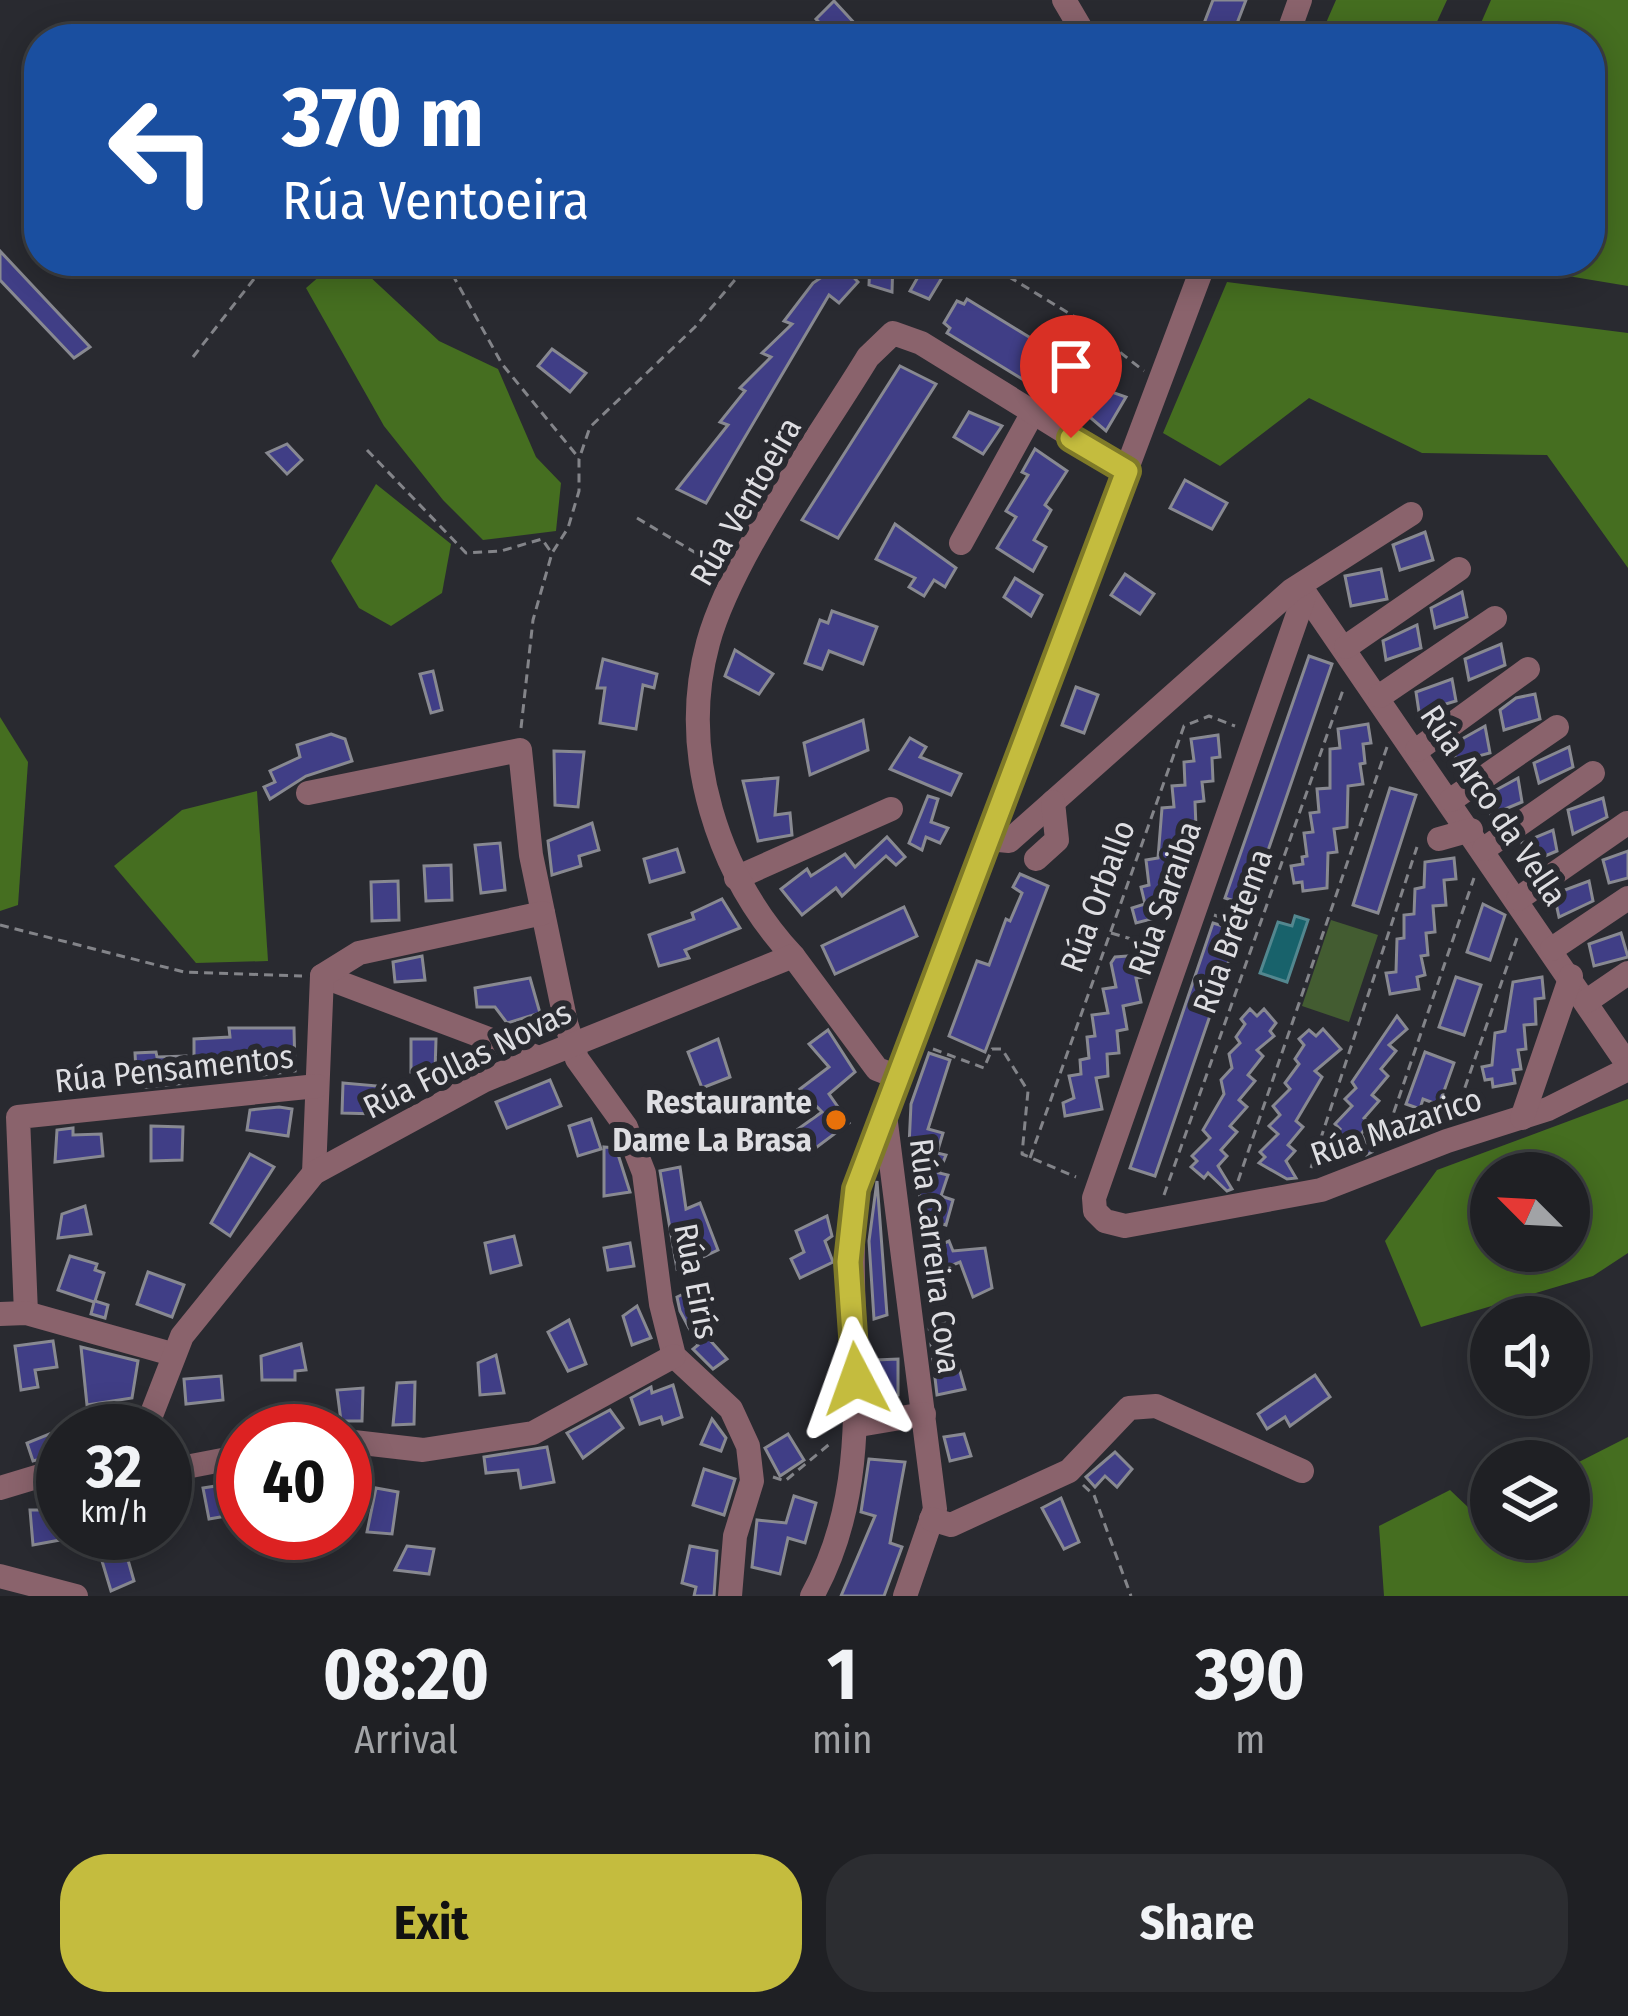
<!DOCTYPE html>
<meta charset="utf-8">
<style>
body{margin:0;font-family:"Fira Sans Condensed",sans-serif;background:#2c2d31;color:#f1f3f6;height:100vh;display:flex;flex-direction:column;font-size:45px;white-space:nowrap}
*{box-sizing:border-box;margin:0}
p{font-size:39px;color:#a1a3a6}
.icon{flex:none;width:66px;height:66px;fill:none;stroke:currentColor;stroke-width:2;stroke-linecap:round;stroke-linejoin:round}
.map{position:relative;height:1596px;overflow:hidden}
.side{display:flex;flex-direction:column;background:#1f2024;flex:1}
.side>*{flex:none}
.hud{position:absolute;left:24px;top:24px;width:1581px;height:252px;border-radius:48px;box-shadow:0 6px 30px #0003,0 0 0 3px #3c3e41;background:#1a4fa0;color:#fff;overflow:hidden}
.needle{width:78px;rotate:294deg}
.buttons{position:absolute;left:1470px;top:1152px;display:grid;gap:24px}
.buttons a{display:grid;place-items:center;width:120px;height:120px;border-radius:50%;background:#1f2024;box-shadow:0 6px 30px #0003,0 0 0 3px #3c3e41;font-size:60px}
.speed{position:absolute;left:36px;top:1404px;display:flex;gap:24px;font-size:60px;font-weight:700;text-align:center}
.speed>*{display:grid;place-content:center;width:156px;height:156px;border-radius:50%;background:#1f2024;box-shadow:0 6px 30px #0003,0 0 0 3px #3c3e41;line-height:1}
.speed small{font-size:30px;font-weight:400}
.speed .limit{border:18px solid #d22;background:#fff;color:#111}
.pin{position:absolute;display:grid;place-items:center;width:102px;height:102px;color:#fff;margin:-123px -51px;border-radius:50% 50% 50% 0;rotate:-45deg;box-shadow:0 0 12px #0007}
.pin .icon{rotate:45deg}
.me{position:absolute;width:132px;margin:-66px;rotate:356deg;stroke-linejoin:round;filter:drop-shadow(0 0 9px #0008)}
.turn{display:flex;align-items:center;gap:42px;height:252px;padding:0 60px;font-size:54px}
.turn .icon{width:156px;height:156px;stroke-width:2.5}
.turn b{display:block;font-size:84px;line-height:102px}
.eta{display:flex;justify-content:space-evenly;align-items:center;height:204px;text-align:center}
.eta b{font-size:72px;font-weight:700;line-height:84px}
.button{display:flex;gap:24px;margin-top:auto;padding:24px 60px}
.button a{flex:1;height:138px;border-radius:48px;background:#c4bc3e;color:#111;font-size:48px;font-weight:700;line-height:138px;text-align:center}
.button a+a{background:#2c2d31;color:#f1f3f6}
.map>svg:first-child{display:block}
.green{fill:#435c31}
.forest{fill:#456e20;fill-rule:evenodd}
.water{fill:#18626b;stroke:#53878f;stroke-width:3}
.building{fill:#403e86;stroke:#888991;stroke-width:3}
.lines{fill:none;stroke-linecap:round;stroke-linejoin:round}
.path{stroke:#838489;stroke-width:3;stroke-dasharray:9 6;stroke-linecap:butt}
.minor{stroke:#8a636c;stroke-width:24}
.route-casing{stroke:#7f7a28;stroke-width:30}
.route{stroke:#c4bc3e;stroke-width:21}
.food-dot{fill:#e8710a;stroke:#292a30;stroke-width:4.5}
.labels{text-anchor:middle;stroke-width:12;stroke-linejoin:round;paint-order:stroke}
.street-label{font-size:33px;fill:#dedee2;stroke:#292a30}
.poi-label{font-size:33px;font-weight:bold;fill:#dedee2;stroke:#292a30;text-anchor:end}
</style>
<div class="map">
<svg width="1628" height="1596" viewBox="0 0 1628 1596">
<rect width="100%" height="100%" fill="#292a30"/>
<polygon class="green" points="1331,920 1378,935 1349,1022 1302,1006"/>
<g class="forest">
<polygon points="1336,0 1447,0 1429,39 1319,39"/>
<polygon points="1491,0 1628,0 1628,286 1478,261 1590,261 1590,39 1474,39"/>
<polygon points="337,261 353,261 439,341 498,369 536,457 561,483 556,531 483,540 443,500 384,426 306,288"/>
<polygon points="1227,282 1628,333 1628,568 1547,455 1422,453 1309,398 1220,466 1163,433"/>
<polygon points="376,484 451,544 442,593 391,626 359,608 331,561"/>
<polygon points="0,717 28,762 18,905 0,911"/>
<polygon points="257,791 268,961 196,963 114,866 182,810"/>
<path d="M1628 1099V1253L1593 1276 1421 1327 1385 1241 1437 1170ZM1491 1173H1569V1251H1491Z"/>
<polygon points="1628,1437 1628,1596 1384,1596 1379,1526 1450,1490 1491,1529 1491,1539 1507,1544 1510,1539 1569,1539 1569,1467"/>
</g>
<polygon class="water" points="1295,916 1308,920 1287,982 1260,973 1278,922 1292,926"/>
<g class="building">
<polygon points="1213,0 1246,0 1231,39 1198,39"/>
<polygon points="834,1 858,27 842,39 835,39 816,19"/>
<polygon points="0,251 90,347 74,358 0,280"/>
<polygon points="870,261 893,261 892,292 869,285"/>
<polygon points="927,261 949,266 929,299 910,291"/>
<polygon points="841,264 858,282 839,303 829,295 706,503 677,489 728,425 720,422 745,391 740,388 771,357 762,353 792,324 784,321 813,283"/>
<polygon points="967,299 1088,373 1083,382 1126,397 1106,431 1071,401 1068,407 947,333 950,328 944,323 957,301 964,304"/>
<polygon points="552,349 586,373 570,392 538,366"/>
<polygon points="900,366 936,384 838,538 802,520"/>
<polygon points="969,412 1002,426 983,454 954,437"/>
<polygon points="287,444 302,460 287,474 267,453"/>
<polygon points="1035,449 1067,471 1045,505 1051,510 1034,540 1046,547 1033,571 997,548 1016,517 1006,511 1028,475 1022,472"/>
<polygon points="1185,480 1227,503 1212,529 1170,508"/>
<polygon points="895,524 956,568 945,587 934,580 924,596 909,587 915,578 876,559"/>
<polygon points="1425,532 1433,560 1400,570 1393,545"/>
<polygon points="1381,569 1387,599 1351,606 1345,576"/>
<polygon points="1125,574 1154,594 1140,614 1111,595"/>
<polygon points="1015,578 1042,595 1031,616 1004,597"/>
<polygon points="1462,592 1467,617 1435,628 1431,608"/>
<polygon points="832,611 877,627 863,664 829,651 822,669 805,663 820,620 828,623"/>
<polygon points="1417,625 1421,648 1386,660 1383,641"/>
<polygon points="1501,644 1505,665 1469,680 1465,659"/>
<polygon points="735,650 773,674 759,694 725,676"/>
<polygon points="1309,656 1332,664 1249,906 1225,898"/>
<polygon points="603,659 657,674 654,688 643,685 636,729 600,723 605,688 597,688"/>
<polygon points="433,671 442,710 431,713 420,674"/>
<polygon points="1452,679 1456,701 1419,712 1416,692"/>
<polygon points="1076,687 1098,695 1084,733 1062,725"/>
<polygon points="1535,694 1540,719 1504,730 1500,710 1516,698"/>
<polygon points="863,720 868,750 810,775 804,743"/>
<polygon points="1368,724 1371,743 1363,744 1365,763 1360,764 1363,784 1348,786 1347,827 1334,829 1337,852 1328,853 1327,888 1303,891 1302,882 1294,883 1291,866 1303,864 1302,857 1307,856 1304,833 1313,832 1310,813 1319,812 1317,789 1330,788 1330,749 1340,748 1338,729"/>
<polygon points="1485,726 1490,753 1456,762 1453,744"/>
<polygon points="331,734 345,739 352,761 306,776 270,799 264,787 275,782 270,771 300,757 297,745"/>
<polygon points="1218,735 1220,757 1212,758 1213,781 1202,782 1204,801 1195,802 1196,827 1187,828 1188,853 1178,853 1181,875 1162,878 1171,914 1136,923 1132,908 1145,904 1141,887 1149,885 1146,860 1158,858 1162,808 1174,807 1172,786 1185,785 1184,762 1194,761 1191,739"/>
<polygon points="910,738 926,747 920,757 961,774 951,795 890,769"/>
<polygon points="1569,747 1573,767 1539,783 1534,763"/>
<polygon points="554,751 584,752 578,807 555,805"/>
<polygon points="778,778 775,815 790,813 792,835 758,841 743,781"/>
<polygon points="1518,778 1522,802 1491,815 1487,795"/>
<polygon points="1390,788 1416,795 1378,913 1353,905"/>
<polygon points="928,796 938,799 931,822 948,828 940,843 926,837 922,850 909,843"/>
<polygon points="1603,798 1607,817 1573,834 1568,810"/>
<polygon points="592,823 599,850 579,856 581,866 552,875 548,841"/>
<polygon points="1553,830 1557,851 1526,864 1522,843"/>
<polygon points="887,837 905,857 896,865 886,856 842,896 836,888 802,915 781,889 807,869 811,876 845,854 855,867"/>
<polygon points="500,843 505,890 481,893 475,845"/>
<polygon points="677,849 684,872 650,882 644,859"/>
<polygon points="1628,851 1628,878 1609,883 1603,860"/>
<polygon points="1454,858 1456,879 1444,880 1446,905 1433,906 1435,932 1426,933 1428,955 1421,956 1425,975 1417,977 1419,989 1390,994 1386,973 1396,972 1397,939 1404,938 1404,915 1414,914 1415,889 1424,887 1425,862"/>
<polygon points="451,865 452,900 426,901 424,866"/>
<polygon points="1020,874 1048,886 985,1052 949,1036 977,961 989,965 1006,919 1010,921 1022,893 1013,887"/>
<polygon points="398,881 399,920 372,921 371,882"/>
<polygon points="1589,881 1593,901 1559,917 1554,894"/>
<polygon points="722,899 740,928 685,950 689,958 659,966 649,935 694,919 692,913"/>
<polygon points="1483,904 1505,915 1490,960 1467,952"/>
<polygon points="904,907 917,936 835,974 822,946"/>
<polygon points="1213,923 1239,931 1155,1176 1130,1168"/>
<polygon points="1621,933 1628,957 1594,966 1589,944"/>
<polygon points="1140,955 1147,977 1136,978 1141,1002 1123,1006 1127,1029 1117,1031 1119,1053 1107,1054 1108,1076 1096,1078 1102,1109 1065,1116 1063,1103 1074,1098 1069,1076 1081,1074 1080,1060 1089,1058 1087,1037 1095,1036 1092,1015 1108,1013 1103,989 1116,987 1111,963 1115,957"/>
<polygon points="422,956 425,980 395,982 393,962"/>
<polygon points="1456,977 1481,985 1464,1035 1439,1027"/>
<polygon points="1542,977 1544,998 1535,999 1536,1024 1524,1025 1526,1049 1518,1050 1521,1069 1513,1070 1515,1083 1493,1087 1492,1079 1485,1080 1482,1067 1492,1065 1495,1033 1505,1031 1513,982"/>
<polygon points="530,978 540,1013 507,1023 495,1007 477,1007 475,988"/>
<polygon points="1250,1009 1257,1016 1264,1009 1276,1023 1270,1031 1274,1036 1257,1050 1263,1056 1248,1075 1255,1081 1239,1100 1247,1107 1230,1126 1237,1132 1221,1150 1227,1156 1218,1166 1232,1189 1227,1191 1208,1173 1204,1178 1191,1167 1197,1161 1192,1156 1210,1138 1203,1130 1224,1094 1221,1080 1232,1068 1229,1054 1240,1043 1236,1037 1245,1024 1241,1019"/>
<polygon points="1397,1016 1407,1029 1389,1045 1396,1051 1381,1069 1388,1076 1372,1095 1379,1101 1364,1118 1370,1123 1361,1134 1372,1152 1366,1155 1334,1135 1340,1129 1335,1124 1352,1106 1345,1099 1356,1088 1352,1082"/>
<polygon points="229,1028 294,1028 295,1071 262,1075 261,1056 194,1067 194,1039 230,1037"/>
<polygon points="1323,1029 1341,1049 1315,1071 1322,1077 1296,1121 1303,1127 1288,1145 1295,1151 1286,1161 1296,1178 1287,1179 1259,1163 1265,1157 1260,1152 1278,1134 1269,1126 1280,1115 1273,1106 1290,1089 1285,1083 1299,1064 1295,1059 1304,1045 1299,1039 1309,1030 1316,1036"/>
<polygon points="828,1030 855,1072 829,1094 849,1123 813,1150 798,1129 822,1112 800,1089 829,1067 809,1044"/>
<polygon points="411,1039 436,1039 435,1072 411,1072"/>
<polygon points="718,1039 730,1077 702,1088 688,1052"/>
<polygon points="156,1052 157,1057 186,1056 187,1083 137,1088 135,1053"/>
<polygon points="1425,1052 1454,1063 1439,1105 1423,1099 1420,1109 1406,1104"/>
<polygon points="929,1053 950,1060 928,1129 943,1133 937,1153 946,1155 939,1173 948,1175 941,1196 953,1200 946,1225 920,1217 919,1169 913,1168 916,1147 909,1146 911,1104"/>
<polygon points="550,1080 561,1106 507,1128 496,1102"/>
<polygon points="343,1083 378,1086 377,1114 342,1113"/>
<polygon points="279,1107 292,1109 288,1136 247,1130 250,1110"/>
<polygon points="591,1119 601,1149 578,1156 569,1126"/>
<polygon points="151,1126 183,1127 182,1160 151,1161"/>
<polygon points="73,1128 73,1135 101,1134 103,1156 55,1162 57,1130"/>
<polygon points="604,1147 616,1148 630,1192 604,1196"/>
<polygon points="250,1154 274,1167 230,1236 211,1223"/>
<polygon points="680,1167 686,1209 700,1203 718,1250 677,1269 660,1171"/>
<polygon points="877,1181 887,1315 874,1319 869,1241"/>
<polygon points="85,1206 91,1234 58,1238 62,1214"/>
<polygon points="827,1216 832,1236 825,1241 833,1262 800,1278 791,1259 804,1252 796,1231"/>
<polygon points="514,1236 521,1265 491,1273 485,1243"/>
<polygon points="949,1241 953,1251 985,1248 992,1288 973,1297 960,1262 943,1269 935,1247"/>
<polygon points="630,1243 634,1266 608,1270 604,1248"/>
<polygon points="70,1256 97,1264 95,1270 104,1273 95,1301 108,1305 105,1318 91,1314 94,1302 58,1290"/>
<polygon points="148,1272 184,1285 172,1317 137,1304"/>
<polygon points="690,1291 706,1324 698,1327 727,1359 713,1369 693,1349 698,1345 680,1311 677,1297"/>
<polygon points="637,1306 651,1338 632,1345 623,1316"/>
<polygon points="569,1320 586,1364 568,1371 548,1332"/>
<polygon points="946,1323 965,1389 937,1395 929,1327"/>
<polygon points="53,1341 57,1367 35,1370 38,1387 21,1390 15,1346"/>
<polygon points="301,1344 306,1370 295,1371 295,1380 262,1380 261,1356"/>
<polygon points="81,1347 138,1361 132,1398 87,1405"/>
<polygon points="496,1355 504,1393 480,1395 478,1363"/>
<polygon points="898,1359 898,1395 877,1397 876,1360"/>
<polygon points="1315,1375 1330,1397 1290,1426 1285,1417 1267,1429 1258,1414"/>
<polygon points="221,1376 223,1400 186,1404 184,1379"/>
<polygon points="415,1382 414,1424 393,1425 397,1383"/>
<polygon points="673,1385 682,1417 663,1424 661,1417 640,1424 631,1398 651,1387 652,1393"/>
<polygon points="363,1388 362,1421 341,1421 337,1390"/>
<polygon points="610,1410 623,1428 583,1458 567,1433"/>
<polygon points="712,1419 726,1438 721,1451 701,1444"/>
<polygon points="59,1430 63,1453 33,1461 27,1443"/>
<polygon points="788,1434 804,1460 780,1476 765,1448"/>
<polygon points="964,1434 971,1456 950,1461 944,1437"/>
<polygon points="547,1447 554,1482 521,1488 518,1470 486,1473 484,1457"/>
<polygon points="1115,1452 1132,1469 1117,1487 1105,1476 1095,1487 1086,1477"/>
<polygon points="869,1459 905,1462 890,1543 902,1547 884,1596 841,1596 875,1516 861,1512"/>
<polygon points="704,1469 735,1479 724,1515 693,1505"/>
<polygon points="228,1484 232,1515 209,1519 203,1488"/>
<polygon points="376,1488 398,1492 392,1534 367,1532"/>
<polygon points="794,1496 816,1503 805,1543 788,1538 780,1574 752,1567 757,1520 786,1523"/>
<polygon points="1061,1498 1079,1542 1064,1549 1042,1508"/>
<polygon points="30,1510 52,1510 60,1540 33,1545"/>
<polygon points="407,1546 434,1549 429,1574 395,1570"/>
<polygon points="690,1546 717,1551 714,1596 694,1596 696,1587 682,1583"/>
<polygon points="126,1553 134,1581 111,1591 102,1561"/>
</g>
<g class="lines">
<g class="path">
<polyline points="445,261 502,364 578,457"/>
<polyline points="983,261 1075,317 1144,371"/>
<polyline points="193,357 268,261"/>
<polyline points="367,450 466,553 501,551 542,539 551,552"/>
<polyline points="637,518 718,566"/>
<polyline points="521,728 533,620 552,553 568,528 579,491 579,459 590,427 695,327 751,261"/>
<polyline points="1214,915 1256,930"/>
<polyline points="0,925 184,972 302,976"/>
<polyline points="1111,933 1159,947"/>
<polyline points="933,1049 984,1068 992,1049 1002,1049 1028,1091 1022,1154 1076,1177"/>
<polyline points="1455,1116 1517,938"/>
<polyline points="1384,1141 1474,878"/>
<polyline points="1030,1158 1184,726 1209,716 1235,726"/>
<polyline points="1311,1168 1417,847"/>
<polyline points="1238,1181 1387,747"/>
<polyline points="1164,1195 1343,690"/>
<polyline points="773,1477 785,1481 832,1442"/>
<polyline points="1083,1485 1094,1495 1131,1596"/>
</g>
<g class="minor">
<polyline points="1064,0 1087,39"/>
<polyline points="1286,39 1300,0"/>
<polyline points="961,543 1031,416"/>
<polyline points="1300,586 1628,1065"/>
<polyline points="1305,594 1094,1198 1095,1211 1105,1221 1125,1226 1321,1190 1447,1141 1548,1109 1628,1069"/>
<polyline points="1346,647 1459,569"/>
<polyline points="1380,696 1495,618"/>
<polyline points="1417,750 1528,669"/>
<polyline points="308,793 520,750 531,855 566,1023 577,1059 626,1127 644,1173 661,1304 674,1356 731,1409 748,1446 752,1481 735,1536 730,1596"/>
<polyline points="1451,800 1557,727"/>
<polyline points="988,839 1009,841 1292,590 1411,514"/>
<polyline points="1439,839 1471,830"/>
<polyline points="1484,849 1593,773"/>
<polyline points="1036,859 1057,840 1053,802"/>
<polyline points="736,878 891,809"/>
<polyline points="1518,899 1627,823"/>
<polyline points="1552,949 1628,898"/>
<path d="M793 956C718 875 678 753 708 643 731 558 820 436 868 357L893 333 921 343 1128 471"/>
<polyline points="322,976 539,1058"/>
<polyline points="1587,1001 1628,973"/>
<polyline points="885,1115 935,1509 905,1596"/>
<polyline points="1522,1118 1571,976"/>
<polyline points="314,1173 322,976 359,953 543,913"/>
<polyline points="26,1313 18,1117 317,1086"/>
<polyline points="0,1314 26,1313 172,1354"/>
<polyline points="859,1425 924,1414"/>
<polyline points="145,1431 182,1336 314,1173 485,1080 793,956 877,1069 895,1076"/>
<polyline points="345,1441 423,1450 533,1433 674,1356"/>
<polyline points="165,1471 243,1456"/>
<polyline points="0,1488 63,1469"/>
<polyline points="931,1519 951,1525 1069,1471 1129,1408 1156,1406 1302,1471"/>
<polyline points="0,1576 76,1596"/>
<path d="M812 1596C883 1469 842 1327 856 1189L1205 261"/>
</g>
</g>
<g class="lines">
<defs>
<polyline id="route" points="856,1379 848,1262 856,1189 1127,471 1071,438"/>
</defs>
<use href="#route" class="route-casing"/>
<use href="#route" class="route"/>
</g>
<circle class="food-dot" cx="836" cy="1120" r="12"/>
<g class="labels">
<g class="street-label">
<text transform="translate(745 501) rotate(-60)" y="12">Rúa Ventoeira</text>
<text transform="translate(1494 805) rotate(56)" y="12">Rúa Arco da Vella</text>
<text transform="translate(1097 896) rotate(-70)" y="12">Rúa Orballo</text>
<text transform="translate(1164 898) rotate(-71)" y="12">Rúa Saraiba</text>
<text transform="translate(1232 931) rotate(-70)" y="12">Rúa Brétema</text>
<text transform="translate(467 1059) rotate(-26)" y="12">Rúa Follas Novas</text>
<text transform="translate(174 1068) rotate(-6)" y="12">Rúa Pensamentos</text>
<text transform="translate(1396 1126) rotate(-19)" y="12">Rúa Mazarico</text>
<text transform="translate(936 1256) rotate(83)" y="12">Rúa Carreira Cova</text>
<text transform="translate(697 1281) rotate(79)" y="12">Rúa Eirís</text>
</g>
<g class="poi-label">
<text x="812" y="1113">Restaurante<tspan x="812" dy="38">Dame La Brasa</tspan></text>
</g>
</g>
</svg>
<div class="buttons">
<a><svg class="needle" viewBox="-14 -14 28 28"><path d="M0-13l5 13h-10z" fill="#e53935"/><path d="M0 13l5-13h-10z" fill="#a1a3a6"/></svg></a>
<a><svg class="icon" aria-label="sound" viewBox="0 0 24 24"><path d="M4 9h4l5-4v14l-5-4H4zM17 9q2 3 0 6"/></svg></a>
<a><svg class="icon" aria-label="layers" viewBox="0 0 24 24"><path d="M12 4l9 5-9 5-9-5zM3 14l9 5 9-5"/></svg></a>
</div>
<div class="speed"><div>32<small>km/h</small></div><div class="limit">40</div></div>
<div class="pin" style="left:1071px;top:438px;background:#d93025"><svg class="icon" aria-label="arrive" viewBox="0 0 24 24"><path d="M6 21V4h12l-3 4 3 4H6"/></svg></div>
<svg class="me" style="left:856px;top:1379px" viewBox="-20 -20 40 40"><path d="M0-17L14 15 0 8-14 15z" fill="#c4bc3e" stroke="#fff" stroke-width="4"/></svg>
<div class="hud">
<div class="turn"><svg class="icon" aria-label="left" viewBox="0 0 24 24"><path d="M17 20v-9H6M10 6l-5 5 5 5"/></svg><div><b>370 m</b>Rúa Ventoeira</div></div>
</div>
</div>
<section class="side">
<div class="eta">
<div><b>08:20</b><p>Arrival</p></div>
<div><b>1</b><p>min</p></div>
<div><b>390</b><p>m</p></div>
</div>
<div class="button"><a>Exit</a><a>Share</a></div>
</section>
